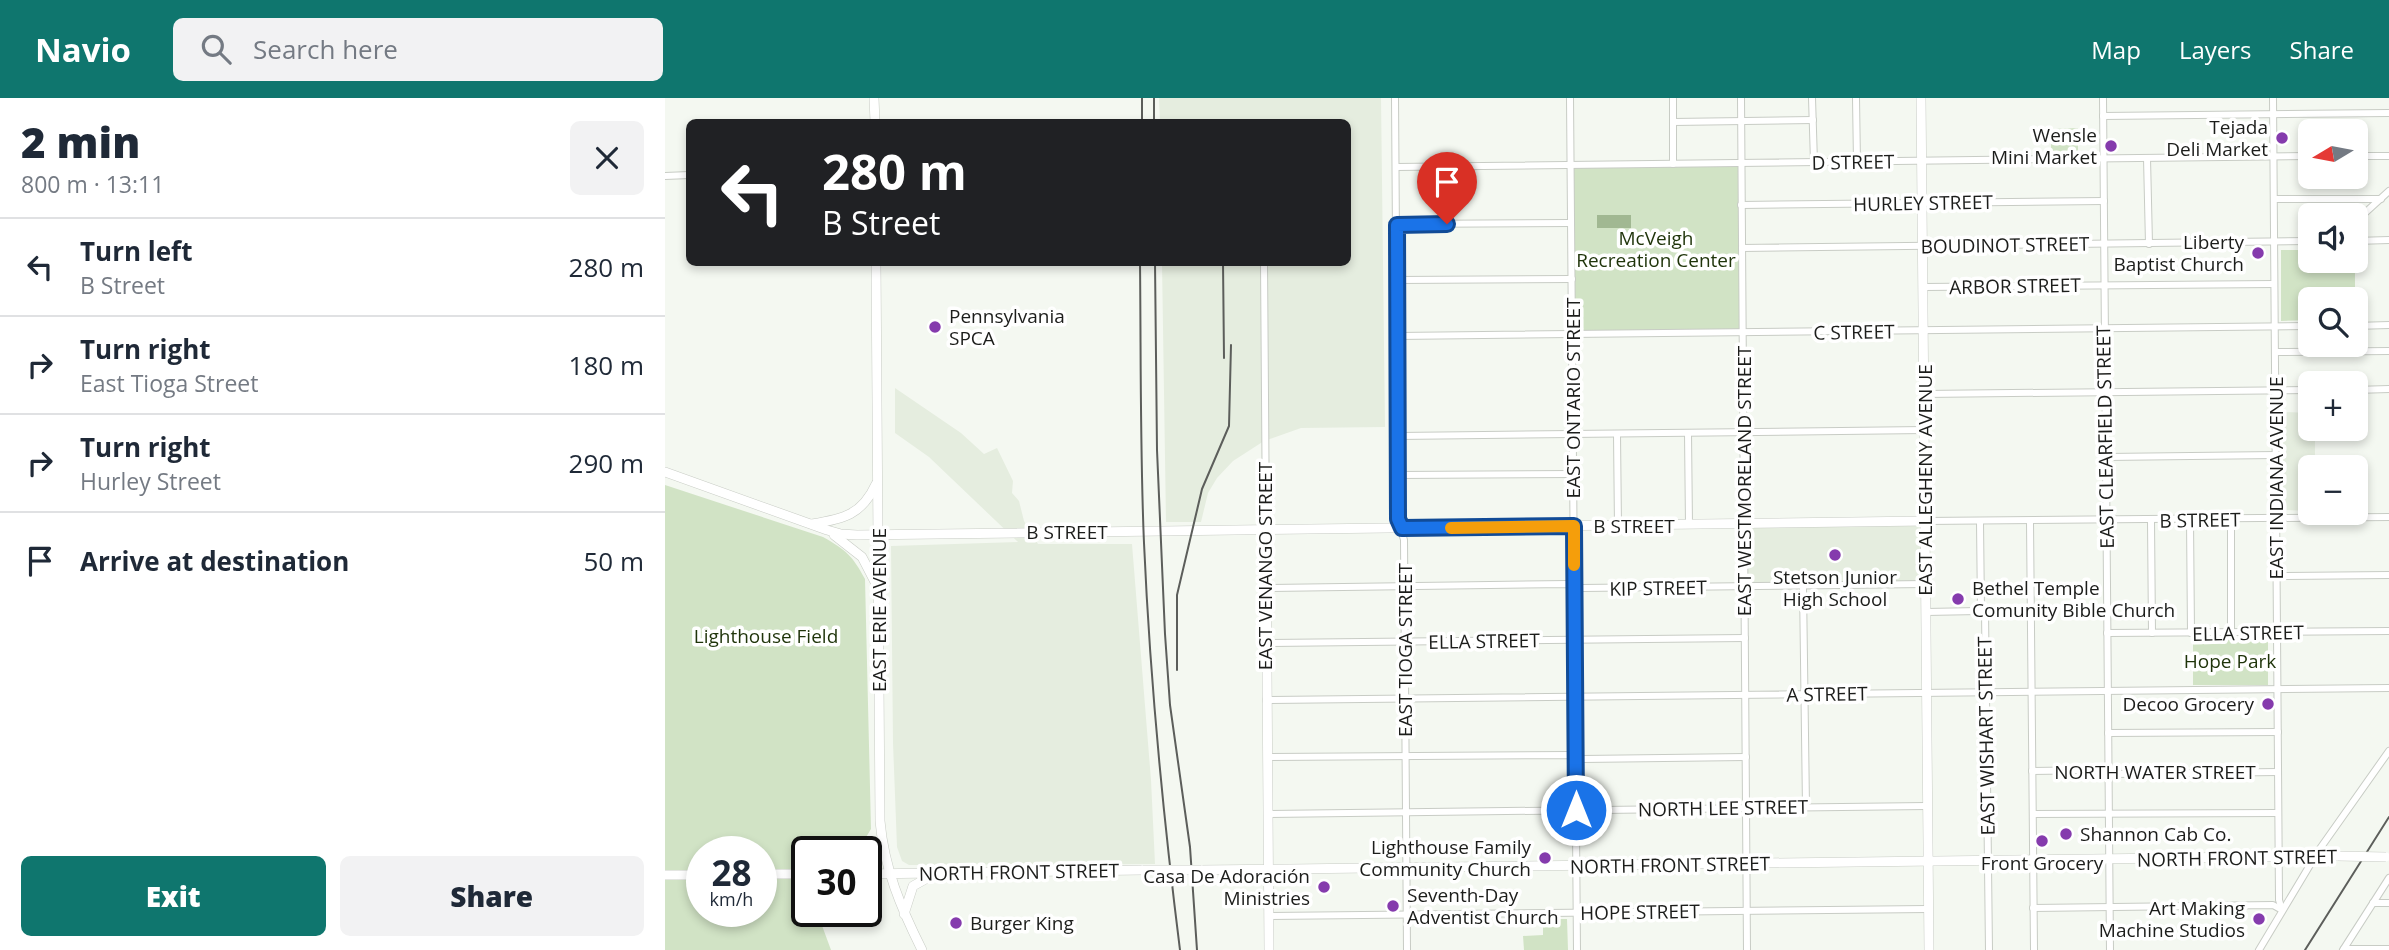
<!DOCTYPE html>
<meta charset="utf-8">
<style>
body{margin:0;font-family:"Open Sans",sans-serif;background:#f2f2f3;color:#1f2937;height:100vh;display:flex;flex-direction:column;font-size:26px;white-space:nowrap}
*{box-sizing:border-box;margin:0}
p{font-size:23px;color:#747a83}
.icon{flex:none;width:38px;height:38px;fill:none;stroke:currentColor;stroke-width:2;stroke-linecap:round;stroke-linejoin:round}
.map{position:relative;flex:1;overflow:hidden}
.sheet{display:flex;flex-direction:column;background:#fff;width:665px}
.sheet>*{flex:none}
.top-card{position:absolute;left:21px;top:21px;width:665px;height:147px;border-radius:10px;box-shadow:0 4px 10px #0003;background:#202124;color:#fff;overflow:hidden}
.needle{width:46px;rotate:260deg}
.buttons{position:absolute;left:1633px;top:21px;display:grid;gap:14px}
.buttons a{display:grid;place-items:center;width:70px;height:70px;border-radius:10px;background:#fff;box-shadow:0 4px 10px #0003;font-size:35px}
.speed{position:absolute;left:21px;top:738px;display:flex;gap:14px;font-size:35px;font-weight:700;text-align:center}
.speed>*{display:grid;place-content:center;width:91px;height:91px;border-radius:50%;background:#fff;box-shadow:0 4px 10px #0003;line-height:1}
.speed small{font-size:18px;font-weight:400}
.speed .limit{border:4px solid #111;border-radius:10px;background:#fff;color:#111}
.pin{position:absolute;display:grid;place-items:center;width:60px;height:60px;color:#fff;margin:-72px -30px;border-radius:50% 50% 50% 0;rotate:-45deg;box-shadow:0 0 7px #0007}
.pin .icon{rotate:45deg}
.me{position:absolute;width:77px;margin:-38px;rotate:0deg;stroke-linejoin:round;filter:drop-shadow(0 0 5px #0008)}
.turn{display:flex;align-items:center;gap:24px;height:147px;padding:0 21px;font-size:32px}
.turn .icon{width:91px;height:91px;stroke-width:2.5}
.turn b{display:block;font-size:49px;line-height:60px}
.round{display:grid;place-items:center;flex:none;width:74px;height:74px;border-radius:10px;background:#f2f2f3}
.summary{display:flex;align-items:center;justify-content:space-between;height:119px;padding:0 21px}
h1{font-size:42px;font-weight:800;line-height:52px}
.primary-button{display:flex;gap:14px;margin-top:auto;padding:14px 21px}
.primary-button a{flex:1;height:80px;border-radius:10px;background:#0f766e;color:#fff;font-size:28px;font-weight:800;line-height:80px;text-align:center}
.primary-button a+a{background:#f2f2f3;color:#1f2937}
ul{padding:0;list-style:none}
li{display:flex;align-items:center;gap:21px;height:98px;padding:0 21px;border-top:2px solid #e0e1e3}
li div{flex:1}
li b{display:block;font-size:26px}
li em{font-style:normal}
header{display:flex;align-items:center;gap:42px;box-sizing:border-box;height:98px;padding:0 35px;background:#0f766e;color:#fff}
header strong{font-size:33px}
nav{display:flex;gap:38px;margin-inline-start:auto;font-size:24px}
.search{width:490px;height:63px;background:#f2f2f3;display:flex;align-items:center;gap:18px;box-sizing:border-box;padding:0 24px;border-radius:10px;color:#747a83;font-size:26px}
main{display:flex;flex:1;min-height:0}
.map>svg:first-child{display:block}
.built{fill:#e5eddf}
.green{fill:#d1e3c5;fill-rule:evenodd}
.water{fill:#a1b892}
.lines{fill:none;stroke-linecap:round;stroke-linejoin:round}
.street-casing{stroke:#c8ccc5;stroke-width:8}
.secondary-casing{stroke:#c8ccc5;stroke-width:10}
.street{stroke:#fff;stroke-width:6}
.secondary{stroke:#fff;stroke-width:9}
.rail{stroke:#5c5e5b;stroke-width:2}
.secondary-bridge-casing{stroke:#c8ccc5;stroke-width:10;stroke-linecap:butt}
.secondary-bridge{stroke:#fff;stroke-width:9}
.route-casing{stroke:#114b97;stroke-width:18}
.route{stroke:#1a73e8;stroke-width:12}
.slow{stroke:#f59e0b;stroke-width:12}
.poi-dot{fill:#853bad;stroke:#fff;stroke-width:2.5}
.labels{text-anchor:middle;stroke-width:7;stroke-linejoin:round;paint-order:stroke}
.poi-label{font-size:19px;fill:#1c1d1b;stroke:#fff;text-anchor:end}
.street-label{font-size:19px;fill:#1c1d1b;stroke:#fff}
.park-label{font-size:19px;fill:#1f340a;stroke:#fff}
</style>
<header>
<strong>Navio</strong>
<div class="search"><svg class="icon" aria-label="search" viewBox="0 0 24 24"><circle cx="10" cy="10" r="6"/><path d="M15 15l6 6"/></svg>Search here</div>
<nav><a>Map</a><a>Layers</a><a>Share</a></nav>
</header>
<main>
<section class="sheet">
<div class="summary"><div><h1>2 min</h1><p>800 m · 13:11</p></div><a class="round"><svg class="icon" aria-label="close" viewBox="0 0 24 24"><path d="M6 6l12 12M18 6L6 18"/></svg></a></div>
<ul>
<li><svg class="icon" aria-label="left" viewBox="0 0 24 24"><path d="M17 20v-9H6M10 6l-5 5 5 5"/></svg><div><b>Turn left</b><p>B Street</p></div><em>280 m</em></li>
<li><svg class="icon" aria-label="right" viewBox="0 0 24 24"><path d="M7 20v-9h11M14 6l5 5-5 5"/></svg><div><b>Turn right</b><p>East Tioga Street</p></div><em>180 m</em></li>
<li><svg class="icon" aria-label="right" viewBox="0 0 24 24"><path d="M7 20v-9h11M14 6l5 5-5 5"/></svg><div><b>Turn right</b><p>Hurley Street</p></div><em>290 m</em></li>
<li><svg class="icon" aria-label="arrive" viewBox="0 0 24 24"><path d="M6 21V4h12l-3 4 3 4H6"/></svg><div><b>Arrive at destination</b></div><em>50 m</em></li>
</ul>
<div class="primary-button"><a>Exit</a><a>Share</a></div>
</section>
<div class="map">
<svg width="1724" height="852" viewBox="0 0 1724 852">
<rect width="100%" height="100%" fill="#f4f8f1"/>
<g class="built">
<polygon points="494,0 716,0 720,329 636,330 599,343 568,363 552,380 543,395 536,424 501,424 497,165 682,164 682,24 495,24"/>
<polygon points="230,290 296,335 319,356 332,350 348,383 347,395 354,403 359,423 373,446 467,446 486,682 490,766 244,767 237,763 232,749 228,645 226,448 353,444 264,359 230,335"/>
<polygon points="1620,314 1645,315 1645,331 1650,331 1650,369 1645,369 1645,413 1618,412 1618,325"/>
<polygon points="1260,423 1260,486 1080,489 1079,427"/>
</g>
<g class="green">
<polygon points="1413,30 1413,54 1386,54 1386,31"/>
<polygon points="1076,65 1078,235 907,237 905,67"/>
<polygon points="1616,152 1645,152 1645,163 1690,163 1690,201 1645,201 1645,222 1616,223"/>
<path d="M0 387 158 439C181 452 187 457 200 481L206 731 192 754H142V768L139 769 142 814H152L166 852H0ZM37 754H96V814H37Z"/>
<polygon points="1603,539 1603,587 1528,587 1528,540"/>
<polygon points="878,821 902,821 903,852 859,852 858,838 878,837"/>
</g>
<rect class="water" x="932" y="117" width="34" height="13"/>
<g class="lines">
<defs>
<g id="street">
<polyline points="730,0 733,421 739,442 742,852"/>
<polyline points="905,0 912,852"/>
<polyline points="1008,0 1008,66"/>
<polyline points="1076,0 1082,852"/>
<polyline points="1147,0 1149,64"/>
<polyline points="1191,0 1192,64"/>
<polyline points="1438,0 1445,852"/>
<polyline points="1608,0 1614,802 1617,812"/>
<polyline points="1438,18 1724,15"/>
<polyline points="1008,24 1148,22"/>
<polyline points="1690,58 1724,58"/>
<polyline points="1482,60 1484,146"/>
<polyline points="731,69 1645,58"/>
<polyline points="0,78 24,77"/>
<polyline points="1609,101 1716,101"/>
<polyline points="1076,107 1439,103"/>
<polyline points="1690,124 1724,93"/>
<polyline points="732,126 906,125"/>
<polyline points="1690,143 1724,142"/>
<polyline points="1077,150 1645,143"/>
<polyline points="599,164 601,433"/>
<polyline points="732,182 907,181"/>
<polyline points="1259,189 1609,186"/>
<polyline points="1690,228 1724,227"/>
<polyline points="732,238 1645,228"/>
<polyline points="1610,254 1724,253"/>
<polyline points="1690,292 1724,291"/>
<polyline points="1259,296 1645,292"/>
<polyline points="1023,335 1024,427"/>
<polyline points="952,336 953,429"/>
<polyline points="733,338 1260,332"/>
<polyline points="1441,359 1611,357"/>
<polyline points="733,377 908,376"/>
<polyline points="1525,422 1526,535"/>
<polyline points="1566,422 1566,535"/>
<polyline points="1260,423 1724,419"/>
<polyline points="1486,423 1487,535"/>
<polyline points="1315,424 1316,513"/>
<polyline points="1365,424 1369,852"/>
<polyline points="1612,478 1724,477"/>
<polyline points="1138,489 1141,709"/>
<polyline points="601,490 903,486 916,490 1260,486"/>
<polyline points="1320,513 1324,852"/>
<polyline points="1261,514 1366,512"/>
<polyline points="1442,535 1724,533"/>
<polyline points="601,545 1080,540"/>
<polyline points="601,602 1724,590"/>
<polyline points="1443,635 1613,634"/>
<polyline points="602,659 905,657 917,661 1081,659"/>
<polyline points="1367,673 1436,672 1449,676 1613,674"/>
<polyline points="603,716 1262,708"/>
<polyline points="1368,716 1613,715"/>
<polyline points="1708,805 1724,805"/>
<polyline points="1368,810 1608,807 1617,812"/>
<polyline points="603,818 1263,811"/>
<polyline points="1679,851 1724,851"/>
<polyline points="1594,852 1654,752 1724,653"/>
<polyline points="1678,852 1724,780"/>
</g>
<g id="secondary">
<polyline points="209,0 210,24"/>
<polyline points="1256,0 1264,852"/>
<path d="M211 164 215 723C219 770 236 810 257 852"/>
<polyline points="0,374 162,432 176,436 192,437 1260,423"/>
<path d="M147 426C178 421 197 417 211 386"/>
<polyline points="601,433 604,852"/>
<polyline points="169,437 197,459 211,486"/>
<polyline points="536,772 1673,758"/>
<polyline points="96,776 142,776"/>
<polyline points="201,776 478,772"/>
<polyline points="0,777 37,777"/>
<polyline points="239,816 248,788 266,778"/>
</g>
</defs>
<use href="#street" class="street-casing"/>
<use href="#secondary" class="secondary-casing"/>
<use href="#street" class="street"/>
<use href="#secondary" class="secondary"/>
<g class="rail">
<polyline points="477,0 477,24"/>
<polyline points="489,0 489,24"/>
<path d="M475 164C476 258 475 352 479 445 485 581 498 717 515 852"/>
<polyline points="490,164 492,352 500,536 505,607 525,749 532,852"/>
<polyline points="558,164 559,260"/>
<polyline points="512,572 512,497 537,391 564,328 566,247"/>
<polyline points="1640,852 1724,719"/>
</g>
<defs>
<g id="secondary-bridge">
<polyline points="1673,758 1721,759"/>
<polyline points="478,772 536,772"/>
</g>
</defs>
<use href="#secondary-bridge" class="secondary-bridge-casing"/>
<use href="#secondary-bridge" class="secondary-bridge"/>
</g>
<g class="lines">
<defs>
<polyline id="route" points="782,126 732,127 733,421 737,430 909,428 911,712"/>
</defs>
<use href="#route" class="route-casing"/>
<use href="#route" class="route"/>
<polyline class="slow" points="786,430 909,428 909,467"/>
</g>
<g class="poi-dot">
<circle cx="1617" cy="40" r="7"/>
<circle cx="1446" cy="48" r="7"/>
<circle cx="1593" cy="155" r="7"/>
<circle cx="270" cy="229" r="7"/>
<circle cx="1170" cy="457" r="7"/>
<circle cx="1293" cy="501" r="7"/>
<circle cx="1603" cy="606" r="7"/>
<circle cx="1401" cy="736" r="7"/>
<circle cx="1377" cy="743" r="7"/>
<circle cx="880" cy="760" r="7"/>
<circle cx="659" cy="789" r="7"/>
<circle cx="728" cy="808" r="7"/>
<circle cx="1594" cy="821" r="7"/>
<circle cx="291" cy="825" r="7"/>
</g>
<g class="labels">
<g class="poi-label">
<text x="1603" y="36">Tejada<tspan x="1603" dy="22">Deli Market</tspan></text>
<text x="1432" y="44">Wensle<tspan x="1432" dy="22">Mini Market</tspan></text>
<text x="1579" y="151">Liberty<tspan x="1579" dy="22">Baptist Church</tspan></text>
<text x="284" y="225" text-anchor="start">Pennsylvania<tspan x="284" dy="22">SPCA</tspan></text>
<text x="1170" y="486" text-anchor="middle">Stetson Junior<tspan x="1170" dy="22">High School</tspan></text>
<text x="1307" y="497" text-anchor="start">Bethel Temple<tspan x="1307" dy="22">Comunity Bible Church</tspan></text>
<text x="1589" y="613">Decoo Grocery</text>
<text x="1415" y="743" text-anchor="start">Shannon Cab Co.</text>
<text x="866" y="756">Lighthouse Family<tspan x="866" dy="22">Community Church</tspan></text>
<text x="1377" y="772" text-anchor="middle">Front Grocery</text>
<text x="645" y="785">Casa De Adoración<tspan x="645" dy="22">Ministries</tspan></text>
<text x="742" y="804" text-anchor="start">Seventh-Day<tspan x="742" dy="22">Adventist Church</tspan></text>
<text x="1580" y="817">Art Making<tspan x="1580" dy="22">Machine Studios</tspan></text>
<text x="305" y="832" text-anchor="start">Burger King</text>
</g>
<g class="street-label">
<text transform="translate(1188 64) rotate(-1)" y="7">D STREET</text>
<text transform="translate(1258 105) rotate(-1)" y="7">HURLEY STREET</text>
<text transform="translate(1340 147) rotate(-1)" y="7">BOUDINOT STREET</text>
<text transform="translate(1350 188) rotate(-1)" y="7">ARBOR STREET</text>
<text transform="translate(1189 234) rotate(-1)" y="7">C STREET</text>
<text transform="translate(908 300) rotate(-90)" y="7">EAST ONTARIO STREET</text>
<text transform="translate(1440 339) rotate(-91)" y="7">EAST CLEARFIELD STREET</text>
<text transform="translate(1611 380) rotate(-90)" y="7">EAST INDIANA AVENUE</text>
<text transform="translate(1260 382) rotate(-90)" y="7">EAST ALLEGHENY AVENUE</text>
<text transform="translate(1079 383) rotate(-90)" y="7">EAST WESTMORELAND STREET</text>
<text transform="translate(1535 422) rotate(-1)" y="7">B STREET</text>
<text x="969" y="435">B STREET</text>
<text x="402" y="441">B STREET</text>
<text transform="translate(600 468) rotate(-90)" y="7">EAST VENANGO STREET</text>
<text transform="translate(993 490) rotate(-1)" y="7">KIP STREET</text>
<text transform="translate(214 512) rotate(-90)" y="7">EAST ERIE AVENUE</text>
<text transform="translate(1583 535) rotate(-1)" y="7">ELLA STREET</text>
<text transform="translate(819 543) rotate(-1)" y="7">ELLA STREET</text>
<text transform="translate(740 552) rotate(-90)" y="7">EAST TIOGA STREET</text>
<text transform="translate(1162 596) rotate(-1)" y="7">A STREET</text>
<text transform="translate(1321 638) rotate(-91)" y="7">EAST WISHART STREET</text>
<text x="1490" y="681">NORTH WATER STREET</text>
<text transform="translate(1058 710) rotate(-1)" y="7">NORTH LEE STREET</text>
<text transform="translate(1572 760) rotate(-1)" y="7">NORTH FRONT STREET</text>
<text transform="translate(1005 767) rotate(-1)" y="7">NORTH FRONT STREET</text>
<text transform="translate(354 774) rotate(-1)" y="7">NORTH FRONT STREET</text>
<text transform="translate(975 814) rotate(-1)" y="7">HOPE STREET</text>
</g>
<g class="park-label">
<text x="991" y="147">McVeigh<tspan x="991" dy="22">Recreation Center</tspan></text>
<text x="101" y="545">Lighthouse Field</text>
<text x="1565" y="570">Hope Park</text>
</g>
</g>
</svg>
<div class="buttons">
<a><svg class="needle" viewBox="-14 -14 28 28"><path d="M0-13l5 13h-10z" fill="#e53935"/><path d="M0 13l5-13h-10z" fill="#747a83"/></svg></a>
<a><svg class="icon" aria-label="sound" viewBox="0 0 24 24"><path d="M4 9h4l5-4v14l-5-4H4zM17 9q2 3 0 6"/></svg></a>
<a><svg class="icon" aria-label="search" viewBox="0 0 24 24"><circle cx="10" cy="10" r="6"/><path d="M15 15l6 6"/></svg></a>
<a>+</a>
<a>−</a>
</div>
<div class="speed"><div>28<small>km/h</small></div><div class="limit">30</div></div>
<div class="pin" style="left:782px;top:126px;background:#d93025"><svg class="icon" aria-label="arrive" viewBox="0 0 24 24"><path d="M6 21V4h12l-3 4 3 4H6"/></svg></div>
<svg class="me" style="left:911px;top:712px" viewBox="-20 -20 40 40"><circle r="17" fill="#1a73e8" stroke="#fff" stroke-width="3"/><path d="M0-11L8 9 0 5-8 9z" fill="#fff"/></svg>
<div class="top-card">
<div class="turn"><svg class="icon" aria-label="left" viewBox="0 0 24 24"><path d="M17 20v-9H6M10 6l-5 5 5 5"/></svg><div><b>280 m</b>B Street</div></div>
</div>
</div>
</main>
